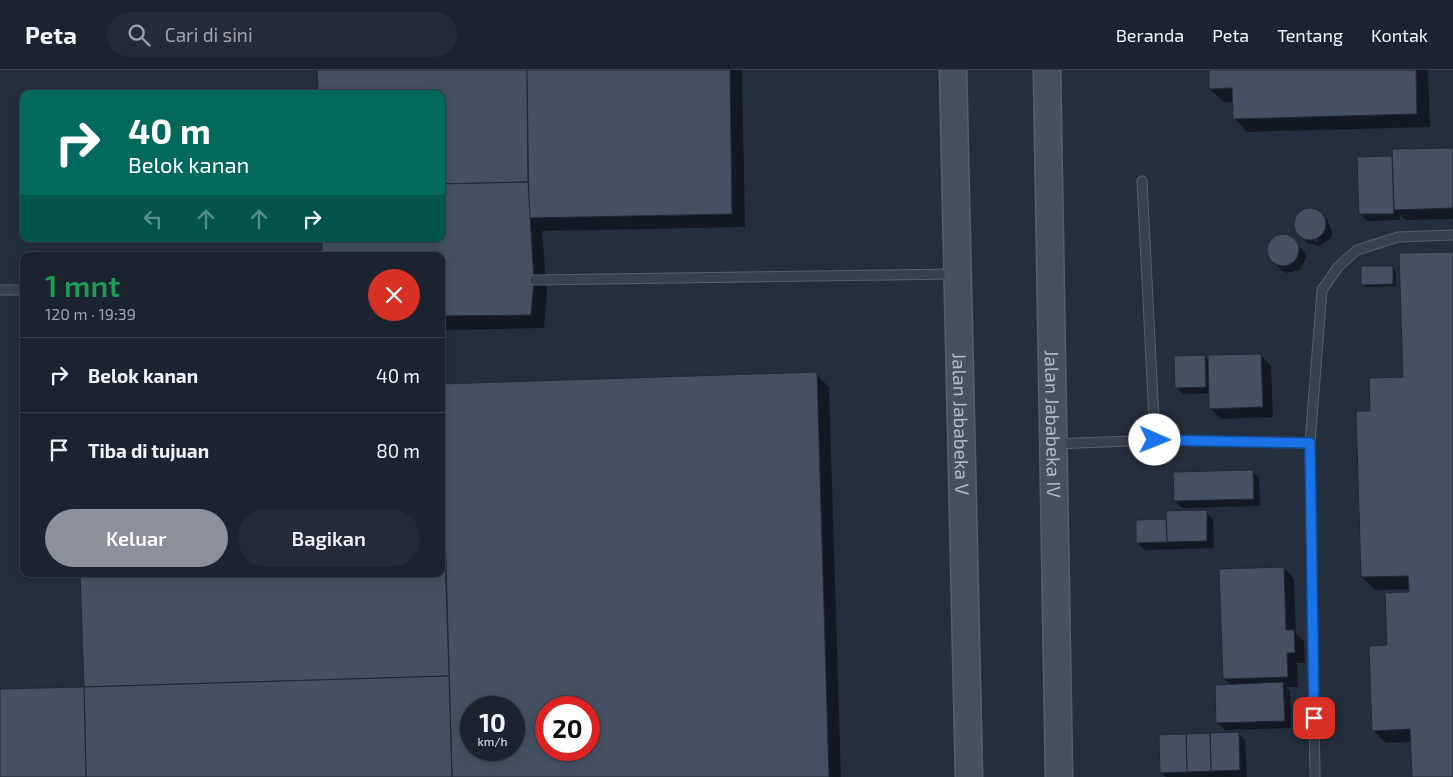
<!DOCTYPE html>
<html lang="id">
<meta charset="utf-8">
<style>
body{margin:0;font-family:"Exo 2",sans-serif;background:#242b36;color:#f1f3f6;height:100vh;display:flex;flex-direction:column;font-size:19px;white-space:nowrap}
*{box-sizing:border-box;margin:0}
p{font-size:16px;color:#a0a4aa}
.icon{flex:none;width:28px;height:28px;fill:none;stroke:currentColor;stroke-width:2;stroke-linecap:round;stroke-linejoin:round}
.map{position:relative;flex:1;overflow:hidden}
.side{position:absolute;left:20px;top:182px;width:425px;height:325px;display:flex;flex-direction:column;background:#1b232e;border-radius:10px;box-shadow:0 2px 12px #0003,0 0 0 1px #39404a}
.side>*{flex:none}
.top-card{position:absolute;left:20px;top:20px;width:425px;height:152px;border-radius:10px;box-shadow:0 2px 12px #0003,0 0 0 1px #39404a;background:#00695c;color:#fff;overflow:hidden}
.speed{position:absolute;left:460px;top:626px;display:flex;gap:10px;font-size:25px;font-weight:700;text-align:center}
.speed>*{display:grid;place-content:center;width:65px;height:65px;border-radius:50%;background:#1b232e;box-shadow:0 2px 12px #0003,0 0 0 1px #39404a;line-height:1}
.speed small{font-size:12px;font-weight:400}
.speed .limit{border:8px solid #d22;background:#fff;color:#111}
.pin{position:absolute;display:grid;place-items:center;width:42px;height:42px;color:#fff;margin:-21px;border-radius:10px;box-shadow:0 2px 8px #0006}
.me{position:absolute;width:55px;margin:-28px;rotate:91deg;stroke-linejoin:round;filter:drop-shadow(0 0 4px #0008)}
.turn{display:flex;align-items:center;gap:18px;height:105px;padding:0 25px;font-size:22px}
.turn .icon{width:65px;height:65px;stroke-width:2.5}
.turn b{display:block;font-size:35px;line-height:42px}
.lanes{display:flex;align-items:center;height:48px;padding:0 25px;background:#0003;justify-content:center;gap:25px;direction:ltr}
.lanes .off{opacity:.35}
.round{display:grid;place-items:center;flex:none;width:52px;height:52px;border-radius:26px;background:#242b36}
.headline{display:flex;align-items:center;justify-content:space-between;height:85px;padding:0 25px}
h1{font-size:30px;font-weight:600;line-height:38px;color:#1e9e55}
.button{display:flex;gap:10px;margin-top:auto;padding:10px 25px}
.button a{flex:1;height:58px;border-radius:30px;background:#8c9099;color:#fff;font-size:20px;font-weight:600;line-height:58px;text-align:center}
.button a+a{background:#242b36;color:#f1f3f6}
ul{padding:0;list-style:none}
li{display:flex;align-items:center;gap:15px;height:75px;padding:0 25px;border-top:1px solid #39404a}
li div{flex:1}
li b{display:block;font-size:19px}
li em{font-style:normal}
header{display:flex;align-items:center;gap:30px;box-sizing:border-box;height:70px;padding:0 25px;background:#1b232e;border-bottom:1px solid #39404a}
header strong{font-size:24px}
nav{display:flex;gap:28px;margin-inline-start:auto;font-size:18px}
.search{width:350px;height:45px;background:#242b36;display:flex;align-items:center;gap:12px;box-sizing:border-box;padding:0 18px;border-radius:28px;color:#a0a4aa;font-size:19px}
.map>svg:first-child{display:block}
.shadow{fill:#0007;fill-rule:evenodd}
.building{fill:#455162;stroke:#1f2835;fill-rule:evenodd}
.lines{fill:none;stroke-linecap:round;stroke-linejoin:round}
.lane-casing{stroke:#565f6c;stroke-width:11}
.secondary-casing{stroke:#565f6c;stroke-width:29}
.lane{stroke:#38414e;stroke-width:9}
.secondary{stroke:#465061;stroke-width:26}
.route-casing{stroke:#114b97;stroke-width:12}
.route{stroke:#1a73e8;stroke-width:9}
.labels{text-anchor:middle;stroke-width:4;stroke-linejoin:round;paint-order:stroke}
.street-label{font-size:19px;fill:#b4bcc9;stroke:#1d2633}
</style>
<header>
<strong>Peta</strong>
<div class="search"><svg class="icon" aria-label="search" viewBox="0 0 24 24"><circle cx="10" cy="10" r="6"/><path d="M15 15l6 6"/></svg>Cari di sini</div>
<nav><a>Beranda</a><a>Peta</a><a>Tentang</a><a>Kontak</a></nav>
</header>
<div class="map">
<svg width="1453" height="707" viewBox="0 0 1453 707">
<rect width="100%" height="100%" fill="#242f3e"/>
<g class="shadow">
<polygon points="319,0 742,0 745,157 542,161 547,224 544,258 441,260 441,186 324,186 324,169 441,169 441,24"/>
<polygon points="1210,0 1428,0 1430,57 1247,62 1234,48 1233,32 1224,32 1210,19"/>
<polygon points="1453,79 1453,149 1406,150 1400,145 1400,150 1367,151 1360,144 1391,87 1394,89"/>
<polygon points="1307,139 1319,142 1327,149 1332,162 1331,168 1320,176 1307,173 1303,168 1319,172 1319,170 1302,166 1302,168 1294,153 1296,147"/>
<polygon points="1287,166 1305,182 1306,188 1300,200 1287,203 1281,200 1274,192 1268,180 1274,169"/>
<polygon points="1453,183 1453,707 1413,707 1412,672 1386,673 1373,660 1388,576 1410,523 1410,519 1375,520 1362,507 1371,342 1404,309"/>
<polygon points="1392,197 1395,200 1396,216 1365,217 1362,214"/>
<polygon points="1261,285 1271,296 1273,347 1221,349 1210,338 1210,323 1183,324 1176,317 1204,286 1209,291"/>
<path d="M816 304 829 317 841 707H0V621L84 618 81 504H441V453ZM471 638H514V680H471ZM546 638H589V680H546Z"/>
<polygon points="1252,401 1259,408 1260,436 1182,438 1175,431"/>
<polygon points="1206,442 1213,449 1214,478 1145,480 1138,473 1137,451 1167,450"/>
<polygon points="1284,498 1294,509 1296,564 1304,571 1305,593 1297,593 1298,617 1286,617 1290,621 1291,658 1225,660 1218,653 1231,615 1224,609"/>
<polygon points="1238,663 1245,670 1247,707 1166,707 1161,703"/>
</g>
<g class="building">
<polygon points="317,0 527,0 528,112 441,114 441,24 318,24"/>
<polygon points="527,0 730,0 732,144 529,148"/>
<polygon points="1209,0 1416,0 1417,44 1233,49 1232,18 1209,19"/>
<polygon points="1453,78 1453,138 1394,140 1392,79"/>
<polygon points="1392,86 1394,144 1359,144 1357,87"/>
<polygon points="528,112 534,210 531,245 441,246 441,186 322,186 322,169 441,169 441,114"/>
<circle cx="1310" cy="154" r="16"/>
<circle cx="1283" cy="180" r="16"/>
<polygon points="1453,182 1453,707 1412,707 1410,659 1372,661 1369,576 1387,575 1385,523 1409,522 1408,506 1361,507 1356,341 1370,341 1369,308 1403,307 1399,183"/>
<polygon points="1361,196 1393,196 1393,214 1361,215"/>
<polygon points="1261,284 1263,337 1209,339 1208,285"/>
<polygon points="1205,285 1206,317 1175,318 1174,286"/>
<path d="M817 302 829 707H452L441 314ZM471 638H514V680H471ZM546 638H589V680H546Z"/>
<polygon points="1253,400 1254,429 1174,431 1173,402"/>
<polygon points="1207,440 1207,471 1167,472 1166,441"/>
<polygon points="1166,449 1167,472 1136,473 1136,450"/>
<polygon points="441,452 444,452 449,606 84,617 80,504 441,504"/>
<polygon points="1284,497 1286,560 1294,560 1295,583 1287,583 1288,607 1223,609 1219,499"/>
<polygon points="449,606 452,707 86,707 84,617"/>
<polygon points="1283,612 1285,651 1216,653 1215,615"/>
<polygon points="84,617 86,707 0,707 0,619"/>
<polygon points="1239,662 1240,700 1211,701 1210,663"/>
<polygon points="1210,663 1211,701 1187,702 1186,664"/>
<polygon points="1186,664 1187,702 1160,703 1159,665"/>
</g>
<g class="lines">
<defs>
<g id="lane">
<polyline points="1142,111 1155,370"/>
<polyline points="534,210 955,204"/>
<polyline points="0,220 24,220"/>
<polyline points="1310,373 1322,220 1338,197 1357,180 1398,167 1453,165"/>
<polyline points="1054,374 1155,370 1310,373 1315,707"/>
</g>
<g id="secondary">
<path id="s1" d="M953 0 969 707"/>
<path id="s2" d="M1047 0 1059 707"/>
</g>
</defs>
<use href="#lane" class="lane-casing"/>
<use href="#secondary" class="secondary-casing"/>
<use href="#lane" class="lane"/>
<use href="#secondary" class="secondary"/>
</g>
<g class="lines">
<defs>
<polyline id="route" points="1155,370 1310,373 1314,648"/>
</defs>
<use href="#route" class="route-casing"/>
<use href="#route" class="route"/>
</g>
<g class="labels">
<g class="street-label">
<text dy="7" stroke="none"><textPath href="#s2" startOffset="354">Jalan Jababeka IV</textPath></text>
<text dy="7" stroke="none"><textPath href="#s1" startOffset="354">Jalan Jababeka V</textPath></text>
</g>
</g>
</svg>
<div class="speed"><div>10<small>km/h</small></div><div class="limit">20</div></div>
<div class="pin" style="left:1314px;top:648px;background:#d93025"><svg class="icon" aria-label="arrive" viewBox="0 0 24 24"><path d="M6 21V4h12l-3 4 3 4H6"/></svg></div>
<svg class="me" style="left:1155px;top:370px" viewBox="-20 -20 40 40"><circle r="19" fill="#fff"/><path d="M0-13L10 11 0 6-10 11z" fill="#1a73e8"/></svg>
<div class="top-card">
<div class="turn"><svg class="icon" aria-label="right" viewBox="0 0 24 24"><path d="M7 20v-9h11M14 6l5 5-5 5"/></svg><div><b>40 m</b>Belok kanan</div></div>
<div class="lanes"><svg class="icon off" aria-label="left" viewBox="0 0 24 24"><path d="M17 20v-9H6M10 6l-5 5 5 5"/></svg><svg class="icon off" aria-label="ahead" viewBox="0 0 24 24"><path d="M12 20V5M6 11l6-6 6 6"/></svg><svg class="icon off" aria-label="ahead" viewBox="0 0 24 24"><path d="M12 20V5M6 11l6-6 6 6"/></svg><svg class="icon" aria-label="right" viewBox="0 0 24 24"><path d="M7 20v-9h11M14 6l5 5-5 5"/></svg></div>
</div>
<section class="side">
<div class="headline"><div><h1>1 mnt</h1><p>120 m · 19:39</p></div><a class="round" style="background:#d93025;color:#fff"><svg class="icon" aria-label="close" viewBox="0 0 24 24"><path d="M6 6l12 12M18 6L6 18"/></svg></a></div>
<ul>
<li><svg class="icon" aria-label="right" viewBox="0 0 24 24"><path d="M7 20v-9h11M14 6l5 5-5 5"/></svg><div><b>Belok kanan</b></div><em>40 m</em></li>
<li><svg class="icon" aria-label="arrive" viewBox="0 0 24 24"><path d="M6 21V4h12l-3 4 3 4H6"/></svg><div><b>Tiba di tujuan</b></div><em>80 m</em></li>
</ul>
<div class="button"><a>Keluar</a><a>Bagikan</a></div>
</section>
</div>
